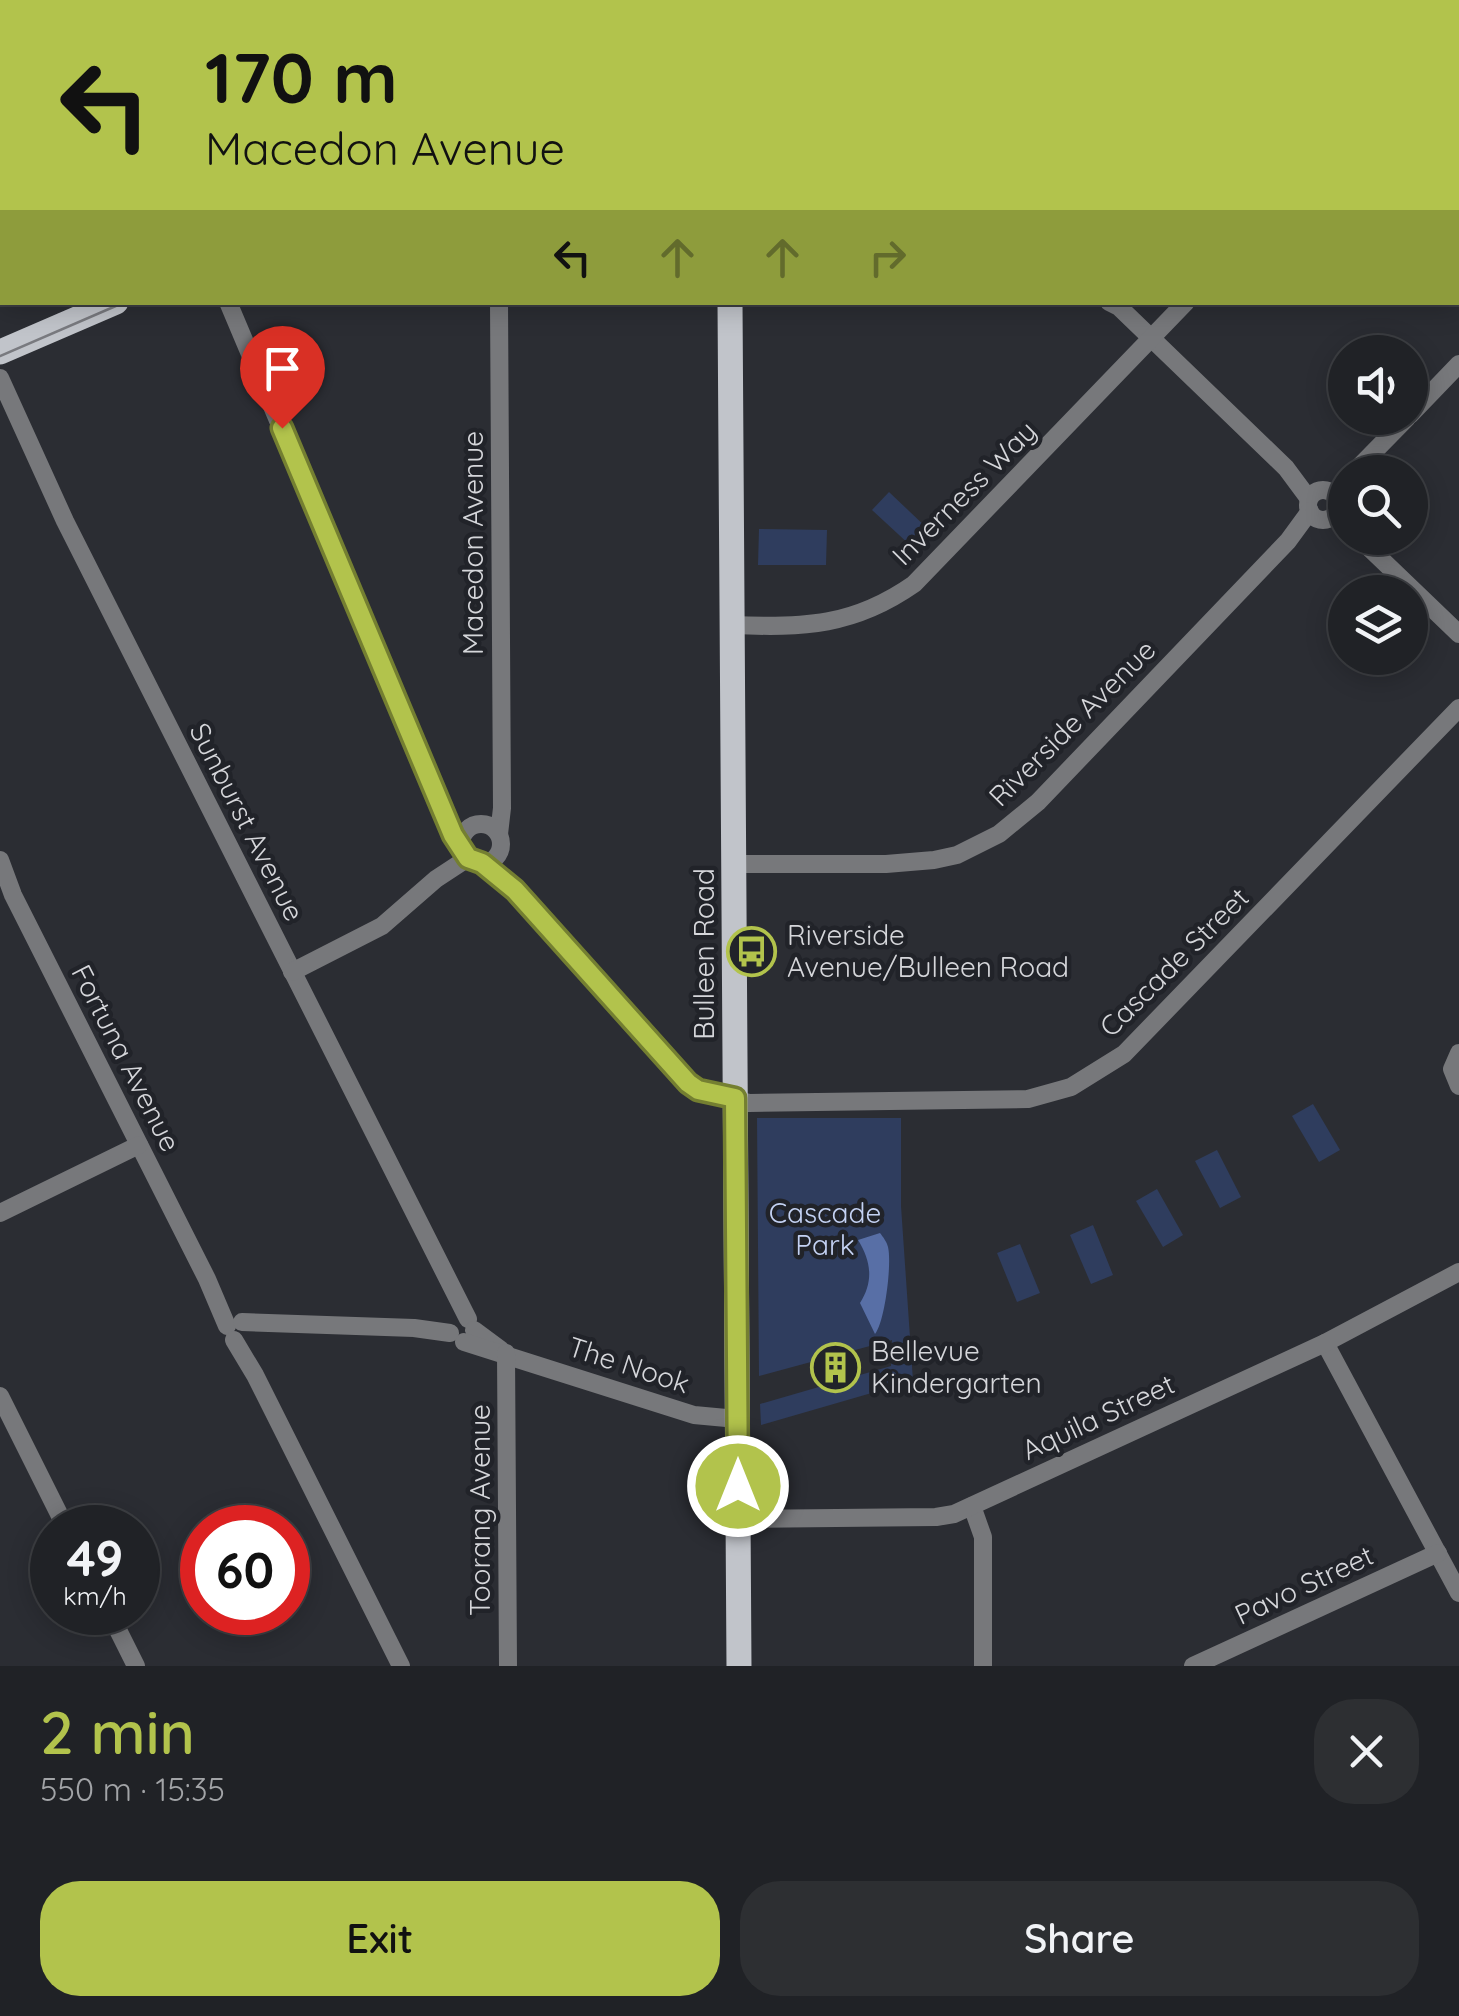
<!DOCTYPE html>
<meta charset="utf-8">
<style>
body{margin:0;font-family:Quicksand,sans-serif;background:#2d2f32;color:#f1f3f6;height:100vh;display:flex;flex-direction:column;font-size:38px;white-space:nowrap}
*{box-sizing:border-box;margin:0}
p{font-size:32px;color:#a2a4a7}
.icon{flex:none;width:55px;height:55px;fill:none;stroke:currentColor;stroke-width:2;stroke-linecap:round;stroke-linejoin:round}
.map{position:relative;height:1666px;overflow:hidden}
.drawer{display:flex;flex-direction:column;background:#202226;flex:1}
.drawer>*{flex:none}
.guide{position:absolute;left:0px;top:0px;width:1460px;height:305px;box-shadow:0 5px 25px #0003,0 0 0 2px #3d3f43;background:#b2c34c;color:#111;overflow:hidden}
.tools{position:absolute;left:1328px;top:335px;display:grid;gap:20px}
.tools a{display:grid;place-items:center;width:100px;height:100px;border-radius:50%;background:#202226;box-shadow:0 5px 25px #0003,0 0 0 2px #3d3f43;font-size:50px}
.speed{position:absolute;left:30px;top:1505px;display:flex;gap:20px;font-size:50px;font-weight:700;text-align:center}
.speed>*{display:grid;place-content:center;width:130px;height:130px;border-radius:50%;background:#202226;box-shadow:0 5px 25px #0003,0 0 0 2px #3d3f43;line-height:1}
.speed small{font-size:25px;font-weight:400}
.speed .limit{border:15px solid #d22;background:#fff;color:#111}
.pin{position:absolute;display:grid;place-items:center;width:85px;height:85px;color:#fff;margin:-102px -42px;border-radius:50% 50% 50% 0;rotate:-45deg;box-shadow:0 0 10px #0007}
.pin .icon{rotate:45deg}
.me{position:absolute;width:110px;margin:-55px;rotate:0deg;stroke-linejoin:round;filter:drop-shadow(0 0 8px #0008)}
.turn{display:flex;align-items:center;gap:35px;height:210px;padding:0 40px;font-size:45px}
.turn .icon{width:130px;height:130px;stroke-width:2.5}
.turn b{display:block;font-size:70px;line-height:85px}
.lanes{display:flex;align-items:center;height:95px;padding:0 40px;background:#0003;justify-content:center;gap:50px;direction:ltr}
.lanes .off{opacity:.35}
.round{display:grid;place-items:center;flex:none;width:105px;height:105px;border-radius:40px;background:#2d2f32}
.summary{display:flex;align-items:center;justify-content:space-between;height:170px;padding:0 40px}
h1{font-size:60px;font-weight:600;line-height:75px;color:#b2c34c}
.cta{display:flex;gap:20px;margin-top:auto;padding:20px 40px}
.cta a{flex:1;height:115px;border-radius:40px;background:#b2c34c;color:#111;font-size:40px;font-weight:600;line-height:115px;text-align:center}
.cta a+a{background:#2d2f32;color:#f1f3f6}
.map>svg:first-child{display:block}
.green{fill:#2f3d5e}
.water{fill:#586fa6}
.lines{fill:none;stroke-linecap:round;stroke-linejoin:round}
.minor{stroke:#77787b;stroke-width:18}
.tertiary{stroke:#77787b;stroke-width:20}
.primary{stroke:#c1c4ca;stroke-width:25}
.tram{stroke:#797a7f;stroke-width:2.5}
.route-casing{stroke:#747f31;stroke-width:25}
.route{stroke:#b2c34c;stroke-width:18}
.labels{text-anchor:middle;stroke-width:9;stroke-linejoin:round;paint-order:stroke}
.street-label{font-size:28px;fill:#d5d6da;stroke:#212329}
.poi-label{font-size:28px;fill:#d5d6da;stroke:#212329;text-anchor:start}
.park-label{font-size:28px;fill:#c4d2f3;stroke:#212329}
</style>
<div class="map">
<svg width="1459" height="1666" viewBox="0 0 1459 1666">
<rect width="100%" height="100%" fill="#2b2d33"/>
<g class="green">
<polygon points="889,492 928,529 911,546 872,510"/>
<polygon points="759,529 827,530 826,565 758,565"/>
<polygon points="1313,1104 1340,1150 1319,1162 1292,1116"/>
<polygon points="757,1118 901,1118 901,1206 913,1381 761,1425 760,1404 891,1366 892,1340 759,1376"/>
<polygon points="1217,1150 1241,1197 1220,1208 1195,1161"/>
<polygon points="1157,1189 1183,1235 1163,1247 1136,1201"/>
<polygon points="1093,1225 1113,1275 1091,1284 1070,1235"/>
<polygon points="1020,1244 1040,1293 1017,1302 997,1253"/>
</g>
<path class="water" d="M880 1233C883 1237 887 1242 888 1247 892 1263 885 1322 875 1334L860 1303C874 1281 871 1261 858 1240Z"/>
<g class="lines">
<g class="minor">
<polyline points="116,0 117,2"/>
<polyline points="435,0 437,2"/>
<polyline points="1144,2 1146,0"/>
<polyline points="1458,20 1459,18"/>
<polyline points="228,302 453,835 462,844"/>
<polyline points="499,302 502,808 499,834"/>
<polyline points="1109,302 1119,307 1286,468 1309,499"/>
<polyline points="0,378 65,521 468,1319"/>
<polyline points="1410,415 1459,364"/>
<polyline points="1354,472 1407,418"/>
<circle cx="1323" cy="505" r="15"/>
<polyline points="1359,538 1459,634"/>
<path d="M732 625C804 628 854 626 914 584L1186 302"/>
<circle cx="481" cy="844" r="20"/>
<polyline points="0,860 13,895 207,1279 227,1326"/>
<polyline points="483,863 515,890 679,1074 698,1090 749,1103 1028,1099 1071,1087 1124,1054 1459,708"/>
<polyline points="734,864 886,864 934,860 957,855 999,834 1038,802 1288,541 1310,511"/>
<polyline points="292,972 382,926 436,879 468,858"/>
<polyline points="1459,1053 1452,1069 1459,1086"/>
<polyline points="0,1213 139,1145"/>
<polyline points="242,1322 414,1328 450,1333"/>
<polyline points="474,1330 501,1350"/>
<polyline points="234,1340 255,1375 401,1666"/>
<polyline points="464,1342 694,1415 737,1419"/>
<polyline points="1325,1343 1459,1593"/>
<polyline points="506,1353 508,1666"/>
<polyline points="0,1396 66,1528"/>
<polyline points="972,1506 983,1537 983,1666"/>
<polyline points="738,1519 936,1517 954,1514 1325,1343 1459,1272"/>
<polyline points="109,1612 136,1666"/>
<polyline points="1193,1666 1438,1553"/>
</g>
<polyline class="tertiary" points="723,0 724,2"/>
<g class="primary">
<polyline points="803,2 807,0"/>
<polyline points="730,302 739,1666"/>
<polyline points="0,352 116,302"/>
</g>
<g class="tram">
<polyline points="797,2 800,0"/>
<polyline points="0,356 125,302"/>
</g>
</g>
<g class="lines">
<defs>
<polyline id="route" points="282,428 453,835 468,858 482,863 515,890 688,1083 698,1090 735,1098 738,1486"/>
</defs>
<use href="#route" class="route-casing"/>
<use href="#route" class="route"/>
</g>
<defs>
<symbol id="bus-ring" viewBox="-11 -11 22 22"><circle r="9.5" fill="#212329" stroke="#b2c34c" stroke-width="1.5"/><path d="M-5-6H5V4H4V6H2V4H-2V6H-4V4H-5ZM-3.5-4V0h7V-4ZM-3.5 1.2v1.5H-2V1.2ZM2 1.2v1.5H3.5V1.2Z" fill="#b2c34c"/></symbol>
<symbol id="building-ring" viewBox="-11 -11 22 22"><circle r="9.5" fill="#212329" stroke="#b2c34c" stroke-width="1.5"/><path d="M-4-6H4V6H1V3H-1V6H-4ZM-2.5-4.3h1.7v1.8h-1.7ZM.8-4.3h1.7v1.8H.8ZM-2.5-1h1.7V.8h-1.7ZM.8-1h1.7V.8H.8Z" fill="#b2c34c"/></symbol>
</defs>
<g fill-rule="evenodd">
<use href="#bus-ring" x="724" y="924" width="55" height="55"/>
<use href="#building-ring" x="808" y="1340" width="55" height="55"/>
</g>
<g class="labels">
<g class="street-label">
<text transform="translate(964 493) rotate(-45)" y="10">Inverness Way</text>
<text transform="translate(473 543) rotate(-90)" y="10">Macedon Avenue</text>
<text transform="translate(1072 723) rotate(-45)" y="10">Riverside Avenue</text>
<text transform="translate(247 822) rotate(63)" y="10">Sunburst Avenue</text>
<text transform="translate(704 954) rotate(-90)" y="10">Bulleen Road</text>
<text transform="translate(1174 962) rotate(-45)" y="10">Cascade Street</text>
<text transform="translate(126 1058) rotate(63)" y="10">Fortuna Avenue</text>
<text transform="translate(629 1365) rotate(18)" y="10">The Nook</text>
<text transform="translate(1098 1417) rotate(-25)" y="10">Aquila Street</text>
<text transform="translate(480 1510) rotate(-90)" y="10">Toorang Avenue</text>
<text transform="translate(1304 1585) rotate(-25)" y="10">Pavo Street</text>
</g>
<g class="poi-label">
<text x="787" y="945">Riverside<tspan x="787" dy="32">Avenue/Bulleen Road</tspan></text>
<text x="871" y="1361">Bellevue<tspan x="871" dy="32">Kindergarten</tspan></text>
</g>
<g class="park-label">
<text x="825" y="1223">Cascade<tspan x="825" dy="32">Park</tspan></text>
</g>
</g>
</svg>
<div class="tools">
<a><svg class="icon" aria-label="sound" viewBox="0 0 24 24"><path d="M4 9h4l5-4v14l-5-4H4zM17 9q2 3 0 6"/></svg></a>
<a><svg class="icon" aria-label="search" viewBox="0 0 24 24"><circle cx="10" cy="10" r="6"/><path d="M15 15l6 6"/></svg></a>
<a><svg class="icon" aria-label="layers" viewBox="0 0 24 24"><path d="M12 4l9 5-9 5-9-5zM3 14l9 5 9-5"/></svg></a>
</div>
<div class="speed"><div>49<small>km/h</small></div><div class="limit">60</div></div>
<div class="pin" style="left:282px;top:428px;background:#d93025"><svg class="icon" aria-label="arrive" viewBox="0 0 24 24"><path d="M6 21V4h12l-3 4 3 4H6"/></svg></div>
<svg class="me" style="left:738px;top:1486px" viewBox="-20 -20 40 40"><circle r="17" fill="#b2c34c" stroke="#fff" stroke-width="3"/><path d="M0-11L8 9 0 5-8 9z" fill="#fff"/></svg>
<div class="guide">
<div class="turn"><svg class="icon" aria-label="left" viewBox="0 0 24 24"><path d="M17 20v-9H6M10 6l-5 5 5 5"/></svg><div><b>170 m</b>Macedon Avenue</div></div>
<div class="lanes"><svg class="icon" aria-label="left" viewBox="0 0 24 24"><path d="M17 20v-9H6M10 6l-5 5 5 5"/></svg><svg class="icon off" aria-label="ahead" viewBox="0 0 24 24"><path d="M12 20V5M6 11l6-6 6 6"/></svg><svg class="icon off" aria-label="ahead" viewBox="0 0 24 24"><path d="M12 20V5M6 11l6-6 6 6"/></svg><svg class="icon off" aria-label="right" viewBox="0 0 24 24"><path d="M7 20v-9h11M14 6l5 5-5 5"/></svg></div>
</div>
</div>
<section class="drawer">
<div class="summary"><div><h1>2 min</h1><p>550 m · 15:35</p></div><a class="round"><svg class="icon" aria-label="close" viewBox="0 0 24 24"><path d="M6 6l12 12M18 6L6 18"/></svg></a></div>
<div class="cta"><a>Exit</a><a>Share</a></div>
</section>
